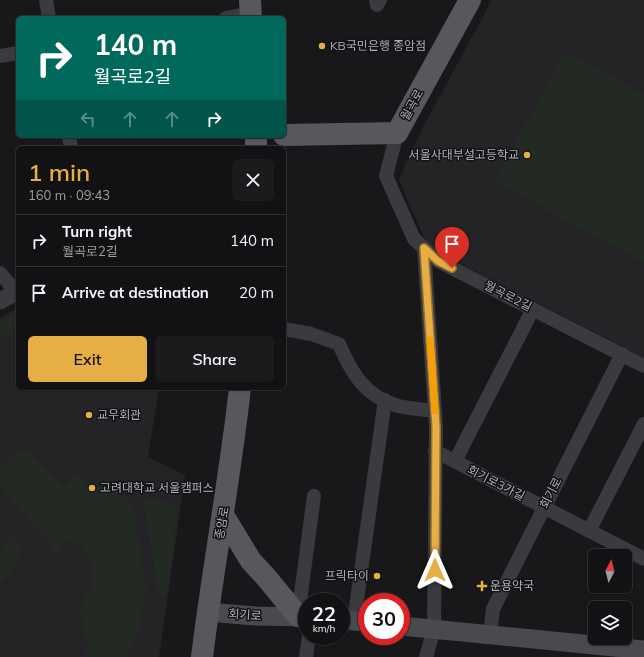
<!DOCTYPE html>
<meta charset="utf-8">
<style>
body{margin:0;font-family:Mulish,"Noto Sans KR",sans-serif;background:#1b1b1d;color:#f1f3f6;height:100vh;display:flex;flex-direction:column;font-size:15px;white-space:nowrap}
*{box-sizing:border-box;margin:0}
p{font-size:13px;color:#9c9ea0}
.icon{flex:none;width:22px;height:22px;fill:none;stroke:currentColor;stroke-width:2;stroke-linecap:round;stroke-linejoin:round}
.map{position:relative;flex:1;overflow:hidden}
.panel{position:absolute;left:16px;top:146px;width:270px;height:244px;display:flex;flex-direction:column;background:#121214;border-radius:6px;box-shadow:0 1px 3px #0004,0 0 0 1px #313234}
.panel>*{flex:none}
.top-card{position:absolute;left:16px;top:16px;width:270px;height:122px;border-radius:6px;box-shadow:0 1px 3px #0004,0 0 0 1px #313234;background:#00695c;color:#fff;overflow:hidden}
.needle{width:26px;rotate:7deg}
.fabs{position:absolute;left:588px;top:549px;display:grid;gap:8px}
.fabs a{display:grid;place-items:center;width:44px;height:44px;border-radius:6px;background:#121214;box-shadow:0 1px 3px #0004,0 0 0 1px #313234;font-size:20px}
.speed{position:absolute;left:298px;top:593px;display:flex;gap:8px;font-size:20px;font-weight:700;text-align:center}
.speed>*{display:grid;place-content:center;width:52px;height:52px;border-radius:50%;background:#121214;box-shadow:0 1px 3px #0004,0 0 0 1px #313234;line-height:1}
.speed small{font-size:10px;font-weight:400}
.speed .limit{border:6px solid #d22;background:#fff;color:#111}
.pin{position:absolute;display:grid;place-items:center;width:34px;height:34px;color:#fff;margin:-41px -17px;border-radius:50% 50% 50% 0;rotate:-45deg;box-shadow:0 0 4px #0007}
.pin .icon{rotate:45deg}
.me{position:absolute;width:44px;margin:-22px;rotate:0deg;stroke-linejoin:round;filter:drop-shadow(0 0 3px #0008)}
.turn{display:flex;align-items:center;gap:14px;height:84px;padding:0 12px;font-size:18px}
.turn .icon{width:52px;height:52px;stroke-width:2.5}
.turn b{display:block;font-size:28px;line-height:34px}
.lanes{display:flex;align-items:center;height:38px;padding:0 12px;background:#0003;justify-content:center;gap:20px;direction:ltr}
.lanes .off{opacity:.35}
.round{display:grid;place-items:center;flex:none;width:42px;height:42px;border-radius:6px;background:#1b1b1d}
.head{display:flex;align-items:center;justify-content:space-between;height:68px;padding:0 12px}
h1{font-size:24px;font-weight:600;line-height:30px;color:#e6ae45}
.cta{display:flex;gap:8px;margin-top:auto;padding:8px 12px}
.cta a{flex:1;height:46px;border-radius:6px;background:#e6ae45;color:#111;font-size:16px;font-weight:600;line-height:46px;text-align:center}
.cta a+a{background:#1b1b1d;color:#f1f3f6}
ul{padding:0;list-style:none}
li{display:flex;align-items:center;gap:12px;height:52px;padding:0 12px;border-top:1px solid #313234}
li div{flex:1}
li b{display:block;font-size:15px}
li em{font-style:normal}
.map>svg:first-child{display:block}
.built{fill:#242427}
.green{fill:#232a24}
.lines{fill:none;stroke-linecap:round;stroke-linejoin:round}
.minor{stroke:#3a3b3f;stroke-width:14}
.tertiary{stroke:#3a3b3f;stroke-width:17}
.secondary{stroke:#484a4f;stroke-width:19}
.primary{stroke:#56585e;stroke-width:22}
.route-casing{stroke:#96712d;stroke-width:10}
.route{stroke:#e6ae45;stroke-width:7}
.slow{stroke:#f59e0b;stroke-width:7}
.poi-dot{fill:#e6ae45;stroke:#131315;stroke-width:1.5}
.labels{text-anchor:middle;stroke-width:3;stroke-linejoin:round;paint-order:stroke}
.poi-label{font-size:12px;fill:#acb0b9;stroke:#131315;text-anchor:start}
.street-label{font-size:12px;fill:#acb0b9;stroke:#131315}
</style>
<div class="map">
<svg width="644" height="657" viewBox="0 0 644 657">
<rect width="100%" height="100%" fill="#18181a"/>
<g class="built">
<polygon points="492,0 644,0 644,358 428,247 399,179 421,131"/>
<polygon points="18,307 18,388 159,388 148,457 185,475 159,657 0,657 0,319"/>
</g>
<g class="green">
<polygon points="566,51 644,94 644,263 494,181"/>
<polygon points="18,312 18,325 0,340 0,323"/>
<path d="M27 450 64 488 76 475C83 479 90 482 97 485 110 490 124 492 133 504L146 586 141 624 127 657H85L88 646 79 609 93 584 91 565 83 548 68 538 58 552H54L45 535 38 530 0 485V467L14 455Z"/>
<polygon points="143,498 178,504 167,593 164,597 159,594 157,585"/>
<path d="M15 535C26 554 15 569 0 582V554L5 549 2 545Z"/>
</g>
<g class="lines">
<g class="minor">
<polyline points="46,0 49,18"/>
<polyline points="376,0 377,5 380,0"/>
<polyline points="226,18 251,13"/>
<polyline points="0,56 18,53"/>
<polyline points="397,133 386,176 414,239 438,261 644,366"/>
<polyline points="69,136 71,148"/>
<polyline points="424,248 436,427 434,629 426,657"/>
<polyline points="0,273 16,292"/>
<path d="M284 329 311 334 339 344C351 372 364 395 395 405 407 409 422 409 435 411"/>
<polyline points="435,451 644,559"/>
<polyline points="455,461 533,309"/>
<polyline points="589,531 644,424"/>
<polyline points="298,616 314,496"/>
<polyline points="354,621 385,400"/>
<polyline points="490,635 493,609 497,601 622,354"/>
<polyline points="306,657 309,636"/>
</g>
<polyline class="tertiary" points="0,301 18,291"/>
<g class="secondary">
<polyline points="208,612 255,616 307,617"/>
<polyline points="341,620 367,622"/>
<polyline points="401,626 644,650"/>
</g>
<g class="primary">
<polyline points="250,0 251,18"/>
<polyline points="284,135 397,133 470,0"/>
<polyline points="256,148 256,136"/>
<polyline points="223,515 251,561 265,576 298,616"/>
<path d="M202 657C213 567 230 478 240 388"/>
</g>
</g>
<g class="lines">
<defs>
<polyline id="route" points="435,570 436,427 424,248 438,261 452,268"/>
</defs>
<use href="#route" class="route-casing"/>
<use href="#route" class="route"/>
<polyline class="slow" points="430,340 435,411"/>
</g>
<g class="poi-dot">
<circle cx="322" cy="46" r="4"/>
<circle cx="527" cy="155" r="4"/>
<circle cx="89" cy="415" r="4"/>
<circle cx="92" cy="488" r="4"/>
<circle cx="377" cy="576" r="4"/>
<path d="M480 580h4v4h4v4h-4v4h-4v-4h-4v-4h4z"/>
</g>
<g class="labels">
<g class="poi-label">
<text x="330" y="50">KB국민은행 종암점</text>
<text x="519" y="159" text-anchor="end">서울사대부설고등학교</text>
<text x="97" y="419">교우회관</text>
<text x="100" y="492">고려대학교 서울캠퍼스</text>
<text x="369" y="580" text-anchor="end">프릭타이</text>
<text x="490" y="590">운용약국</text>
</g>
<g class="street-label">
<text transform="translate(412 105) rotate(-61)" y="4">월곡로</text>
<text transform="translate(508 296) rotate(27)" y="4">월곡로2길</text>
<text transform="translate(496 483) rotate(27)" y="4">회기로3가길</text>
<text transform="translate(551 493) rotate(-63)" y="4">회기로</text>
<text transform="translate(222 523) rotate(-80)" y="4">종암로</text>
<text transform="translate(245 615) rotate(4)" y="4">회기로</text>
</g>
</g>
</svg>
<div class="fabs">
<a><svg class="needle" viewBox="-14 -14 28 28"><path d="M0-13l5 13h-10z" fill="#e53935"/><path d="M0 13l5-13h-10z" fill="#9c9ea0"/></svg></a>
<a><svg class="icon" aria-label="layers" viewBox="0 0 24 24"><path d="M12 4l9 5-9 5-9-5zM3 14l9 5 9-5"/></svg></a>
</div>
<div class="speed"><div>22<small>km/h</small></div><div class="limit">30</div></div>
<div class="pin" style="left:452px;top:268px;background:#d93025"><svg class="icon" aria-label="arrive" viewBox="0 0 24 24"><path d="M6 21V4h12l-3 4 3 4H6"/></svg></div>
<svg class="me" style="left:435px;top:570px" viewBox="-20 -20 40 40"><path d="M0-17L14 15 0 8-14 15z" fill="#e6ae45" stroke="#fff" stroke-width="4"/></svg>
<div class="top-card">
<div class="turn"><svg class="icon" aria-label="right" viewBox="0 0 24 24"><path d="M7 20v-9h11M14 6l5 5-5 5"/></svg><div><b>140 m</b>월곡로2길</div></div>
<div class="lanes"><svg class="icon off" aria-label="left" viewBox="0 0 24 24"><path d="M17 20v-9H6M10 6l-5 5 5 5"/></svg><svg class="icon off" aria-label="ahead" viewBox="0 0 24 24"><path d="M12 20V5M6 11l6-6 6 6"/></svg><svg class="icon off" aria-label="ahead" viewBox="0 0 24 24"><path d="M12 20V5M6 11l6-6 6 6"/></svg><svg class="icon" aria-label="right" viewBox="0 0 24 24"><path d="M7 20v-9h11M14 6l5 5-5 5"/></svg></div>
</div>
<section class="panel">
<div class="head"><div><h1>1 min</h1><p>160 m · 09:43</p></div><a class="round"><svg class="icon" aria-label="close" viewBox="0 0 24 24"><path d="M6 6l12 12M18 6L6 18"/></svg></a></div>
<ul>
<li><svg class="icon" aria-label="right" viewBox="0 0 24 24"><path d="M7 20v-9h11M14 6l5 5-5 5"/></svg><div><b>Turn right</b><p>월곡로2길</p></div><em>140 m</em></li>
<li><svg class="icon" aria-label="arrive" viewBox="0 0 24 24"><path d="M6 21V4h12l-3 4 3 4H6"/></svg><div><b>Arrive at destination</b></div><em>20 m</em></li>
</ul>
<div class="cta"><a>Exit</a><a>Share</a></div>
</section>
</div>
